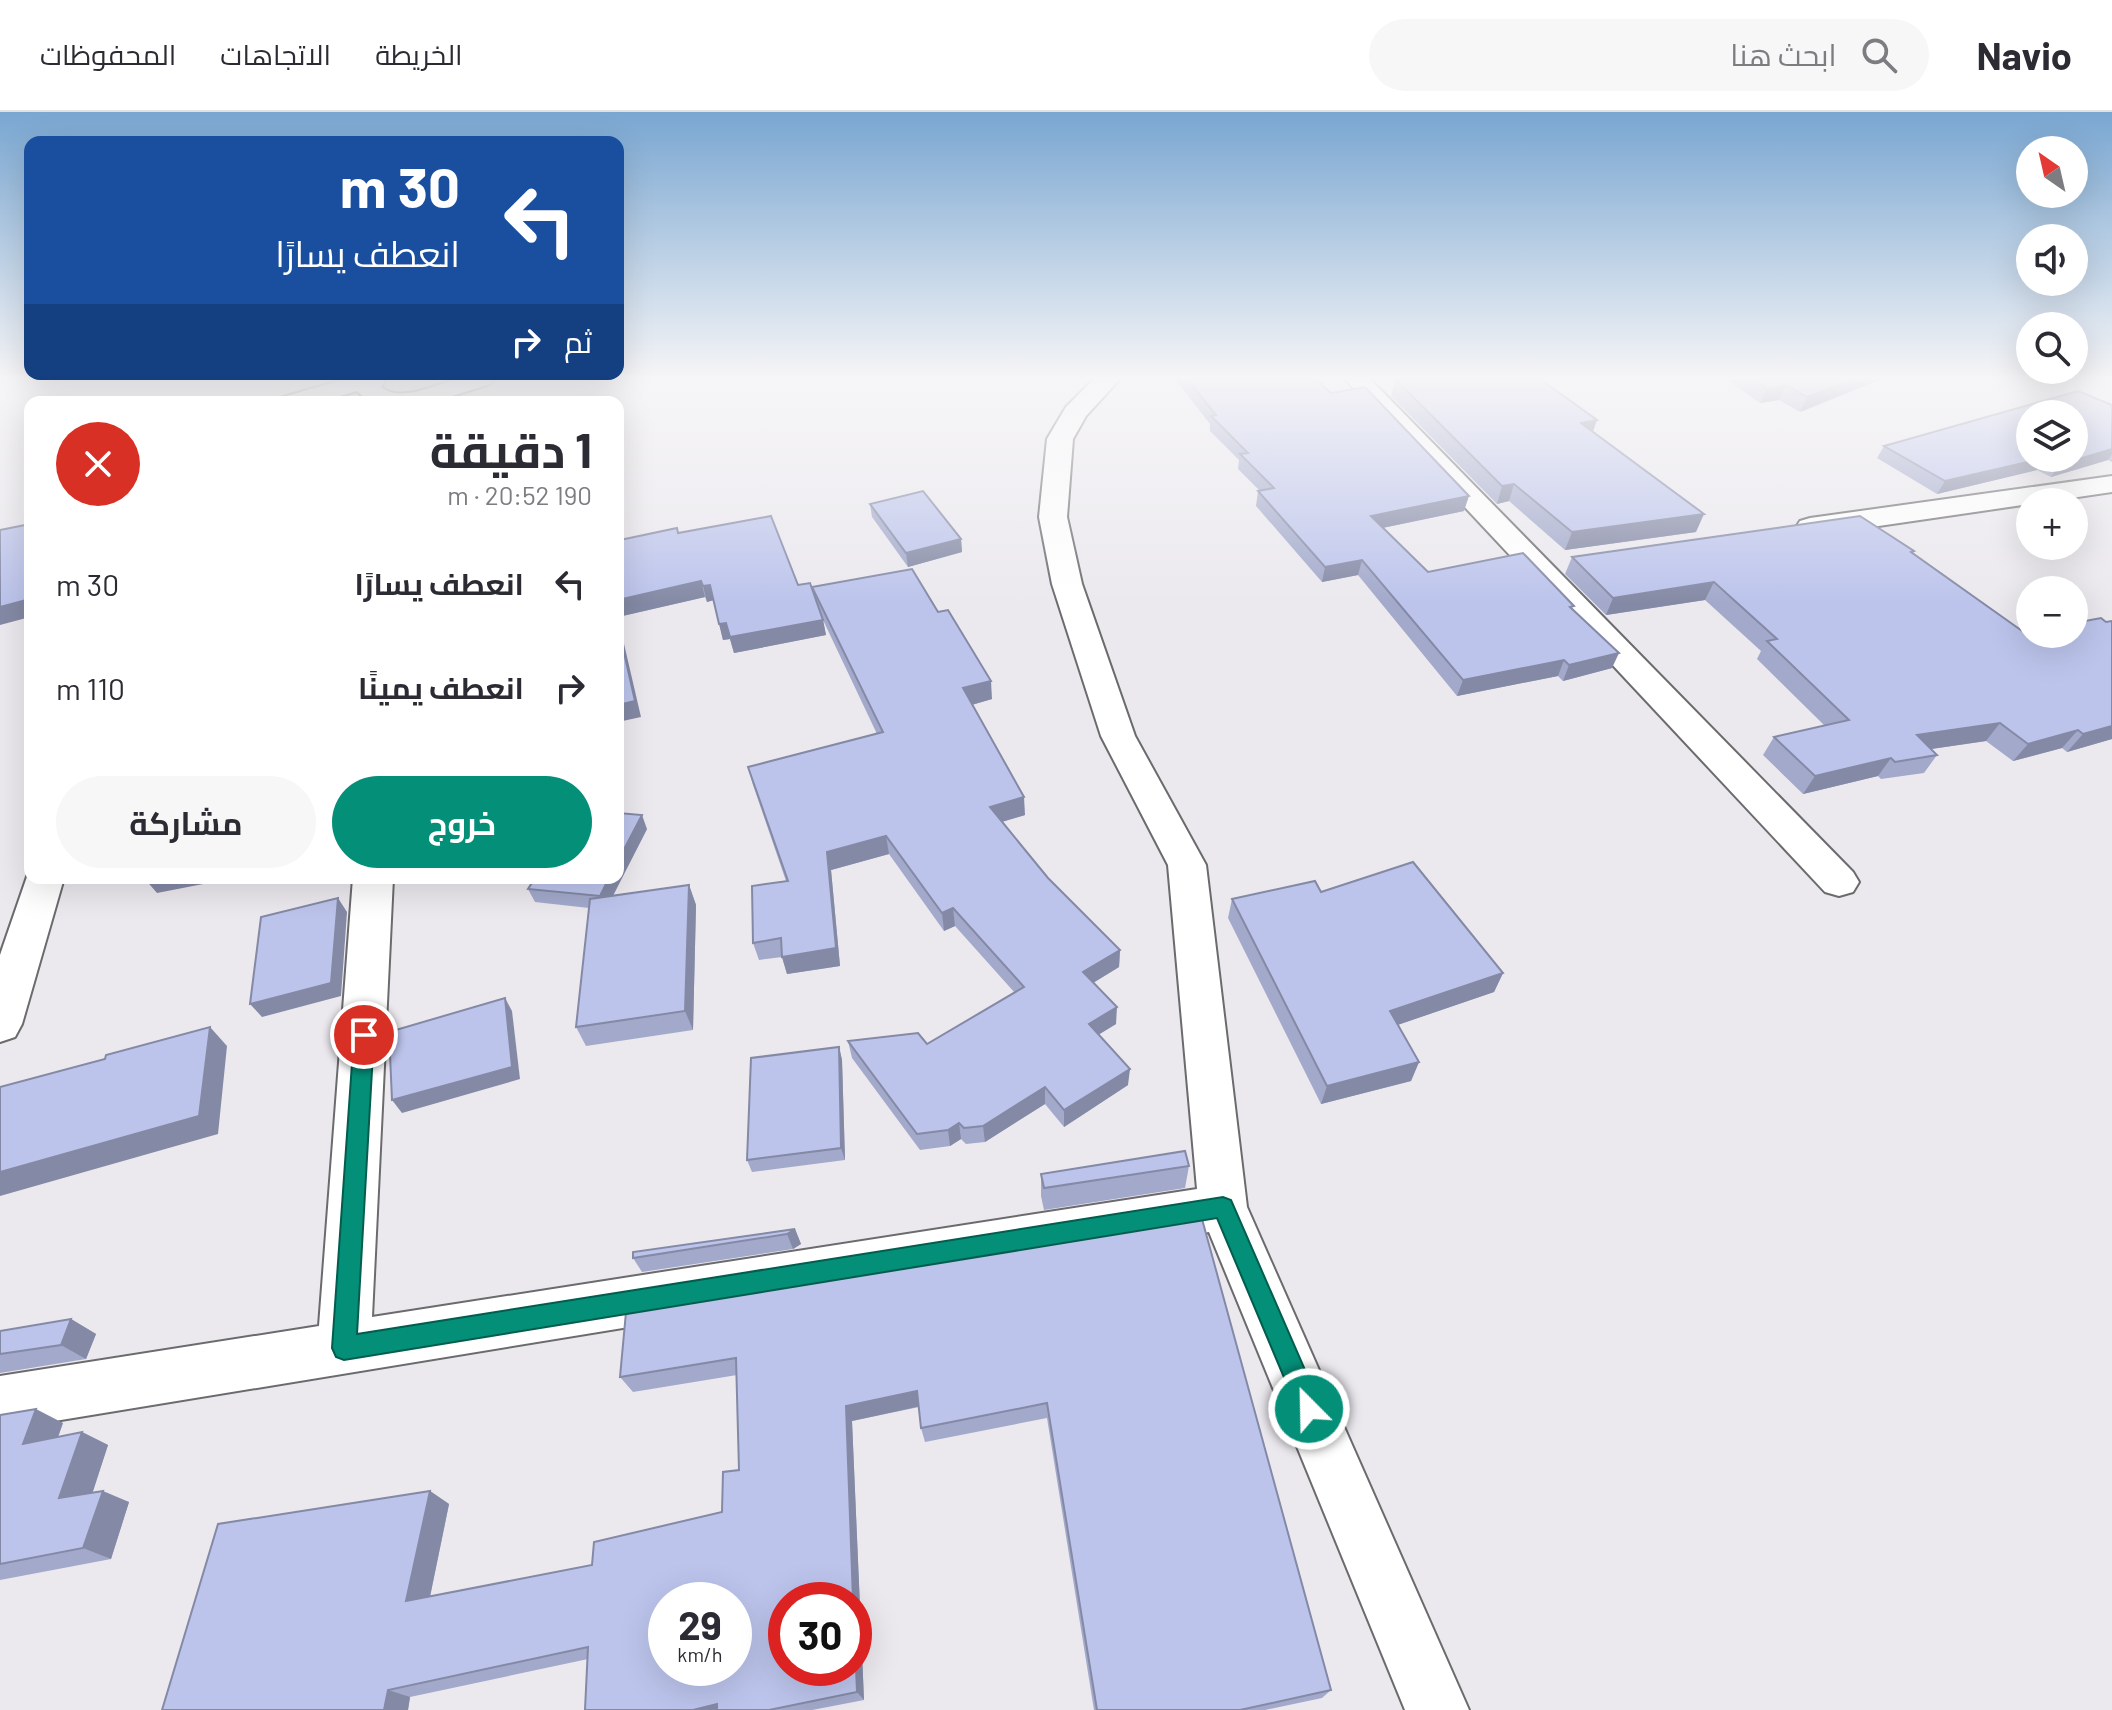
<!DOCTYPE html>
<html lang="ar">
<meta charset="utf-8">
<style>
body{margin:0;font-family:Barlow,Cairo,sans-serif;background:#f7f7f7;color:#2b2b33;direction:rtl;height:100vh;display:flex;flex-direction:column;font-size:30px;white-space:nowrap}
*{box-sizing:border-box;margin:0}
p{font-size:26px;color:#7c7c81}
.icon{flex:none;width:44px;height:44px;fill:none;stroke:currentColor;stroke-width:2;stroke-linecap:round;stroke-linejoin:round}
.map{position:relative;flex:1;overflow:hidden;direction:ltr}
.drawer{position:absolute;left:24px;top:284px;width:600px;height:488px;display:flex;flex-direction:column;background:#fff;border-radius:16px;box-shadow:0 8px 32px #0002;direction:rtl}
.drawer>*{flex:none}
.guide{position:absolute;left:24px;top:24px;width:600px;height:244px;border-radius:16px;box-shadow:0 8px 32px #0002;direction:rtl;background:#1a4fa0;color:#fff;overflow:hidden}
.needle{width:52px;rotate:326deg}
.fabs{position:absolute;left:2016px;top:24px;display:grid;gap:16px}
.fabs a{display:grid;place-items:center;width:72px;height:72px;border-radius:50%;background:#fff;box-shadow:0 8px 32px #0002;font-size:40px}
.speed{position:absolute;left:648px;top:1470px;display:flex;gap:16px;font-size:40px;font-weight:700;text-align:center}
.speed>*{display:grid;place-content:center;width:104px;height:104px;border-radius:50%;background:#fff;box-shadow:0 8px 32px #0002;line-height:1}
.speed small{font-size:20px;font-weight:400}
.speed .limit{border:12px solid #d22;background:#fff;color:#111}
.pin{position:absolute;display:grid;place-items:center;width:68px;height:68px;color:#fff;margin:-34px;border:4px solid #fff;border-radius:50%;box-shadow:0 2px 8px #0007}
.me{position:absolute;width:88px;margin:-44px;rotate:337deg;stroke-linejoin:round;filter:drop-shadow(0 0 6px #0008)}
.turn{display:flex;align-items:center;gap:28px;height:168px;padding:0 32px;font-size:36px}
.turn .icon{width:104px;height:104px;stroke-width:2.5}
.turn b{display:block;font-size:56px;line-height:68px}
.then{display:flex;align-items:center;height:76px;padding:0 32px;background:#0003;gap:16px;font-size:30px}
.round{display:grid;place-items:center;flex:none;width:84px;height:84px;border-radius:42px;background:#f7f7f7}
.summary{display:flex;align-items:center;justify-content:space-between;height:136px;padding:0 32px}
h1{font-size:48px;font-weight:700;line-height:60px}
.cta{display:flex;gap:16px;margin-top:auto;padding:16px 32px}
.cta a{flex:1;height:92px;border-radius:48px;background:#048f78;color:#fff;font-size:32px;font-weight:700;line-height:92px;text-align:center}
.cta a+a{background:#f7f7f7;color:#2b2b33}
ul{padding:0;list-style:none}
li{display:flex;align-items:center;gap:24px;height:104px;padding:0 32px}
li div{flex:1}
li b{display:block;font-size:30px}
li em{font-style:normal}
header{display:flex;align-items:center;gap:48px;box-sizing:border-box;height:112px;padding:0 40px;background:#fff;border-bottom:2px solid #e1e1e2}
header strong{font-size:38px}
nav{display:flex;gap:44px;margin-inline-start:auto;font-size:28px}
.search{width:560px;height:72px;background:#f7f7f7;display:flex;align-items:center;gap:20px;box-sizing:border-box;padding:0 28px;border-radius:44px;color:#7c7c81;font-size:30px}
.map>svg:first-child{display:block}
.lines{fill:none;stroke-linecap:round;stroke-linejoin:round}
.street-casing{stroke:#6b6a6d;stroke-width:4}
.street{fill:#fff;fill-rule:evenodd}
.wall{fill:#a2a9cb}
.shaded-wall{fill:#8489a5}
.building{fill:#bcc4ec;stroke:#8489a5;stroke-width:2;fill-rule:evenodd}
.route{fill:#048f78;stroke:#035d4e;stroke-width:2}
</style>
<header>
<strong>Navio</strong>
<div class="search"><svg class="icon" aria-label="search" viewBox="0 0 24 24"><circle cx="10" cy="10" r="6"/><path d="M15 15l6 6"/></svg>ابحث هنا</div>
<nav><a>الخريطة</a><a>الاتجاهات</a><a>المحفوظات</a></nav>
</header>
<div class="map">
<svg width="2112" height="1598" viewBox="0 0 2112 1598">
<rect width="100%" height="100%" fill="#ebe9ee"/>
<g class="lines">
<defs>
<g id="street">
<path d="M346 267H386L381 275C401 291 434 273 455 268 467 265 482 267 494 267L490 272 433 290H369L357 279 319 290H280L283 285Z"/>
<polygon points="1094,267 1120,267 1086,304 1073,327 1067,405 1082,472 1135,624 1206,753 1247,1095 1469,1598 1405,1598 1209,1120 0,1318 0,1264 319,1214 353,766 393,766 372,1205 1197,1077 1168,753 1101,624 1052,472 1039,405 1047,327 1066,295"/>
<polygon points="1345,267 1370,267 1853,760 1859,770 1853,780 1839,784 1825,780"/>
<polygon points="2112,364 2112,380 1810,424 1800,421 1796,415 1800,409 1810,406"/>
<polygon points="30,756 30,766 64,766 22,912 15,925 0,930 0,843"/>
</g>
</defs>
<use href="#street" class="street-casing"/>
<use href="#street" class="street"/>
</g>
<g class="wall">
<polygon points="1175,267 1316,267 1464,399 1383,416 1428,460 1573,497 1612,556 1563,569 1558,564 1457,584 1358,463 1322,470 1256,394 1258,379 1260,379 1238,357 1239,348 1210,319 1210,312"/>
<polygon points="1395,267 1597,308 1592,320 1696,420 1565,438 1509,389 1497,392 1391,284"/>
<polygon points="1726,267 1881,267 1800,300 1779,288 1760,291"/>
<polygon points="2112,293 2112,350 2108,348 2051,365 2037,358 1937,382 1877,346 1884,334"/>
<polygon points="870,392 961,427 962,440 908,455 872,405"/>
<polygon points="619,395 623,428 678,421 798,473 814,482 812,475 992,587 972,593 1025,703 1002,710 1048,766 1120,838 1119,855 1093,871 1116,912 1098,923 1128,973 1064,1015 1045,992 985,1030 966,1032 961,1027 950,1034 920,1038 852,946 848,929 927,932 1015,881 955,814 944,819 889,742 831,758 840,854 787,862 782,845 759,848 753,831 786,769 753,673 748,655 877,622 823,508 826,523 734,541 730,527 723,528 714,488 707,490 705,485 618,505"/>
<polygon points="1914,439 1913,441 2025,521 2112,509 2112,627 2067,640 2062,636 2013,649 1986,629 1931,637 1937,643 1924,661 1881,667 1878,664 1803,682 1763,643 1774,625 1825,614 1757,547 1761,539 1705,488 1606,503 1565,462 1572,445"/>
<polygon points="647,717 613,784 689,773 696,793 693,918 586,934 576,915 589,796 535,790 528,777"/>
<polygon points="1321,780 1503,861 1494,880 1397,913 1419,950 1411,969 1321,992 1228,806 1232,787"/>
<polygon points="839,935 842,948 845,1048 752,1060 747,1048"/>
<polygon points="1189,1054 1185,1076 1044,1098 1041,1084 1041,1062"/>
<polygon points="1202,1107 1331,1578 1322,1586 1265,1598 1094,1598 1047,1306 925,1330 921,1316 919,1295 852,1309 864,1588 812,1598 585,1598 588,1547 410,1585 408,1598 162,1598 430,1379 449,1392 430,1485 592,1453 722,1400 739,1358 737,1263 633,1280 620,1265"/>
<polygon points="795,1117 801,1132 793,1137 642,1160 633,1146"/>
<polygon points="71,1207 96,1222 86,1247 0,1261 0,1219"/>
<polygon points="0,1303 63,1311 58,1325 82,1320 108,1333 92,1381 129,1390 111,1447 0,1468"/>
</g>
<g class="shaded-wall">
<polygon points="1853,267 1881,267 1800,300 1807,285"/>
<polygon points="1786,273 1779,288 1760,291 1767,277"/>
<polygon points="1597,308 1591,325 1581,311"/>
<polygon points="2112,337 2112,342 2108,348 2051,365 2059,353"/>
<polygon points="2045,346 2037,358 1937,382 1945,369"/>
<polygon points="1514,372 1509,389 1497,392 1502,374"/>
<polygon points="1469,384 1464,399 1367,419 1371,404"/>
<polygon points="618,391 619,395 625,444 620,428 618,411"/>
<polygon points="1704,402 1696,420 1565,438 1572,420"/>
<polygon points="961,427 962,440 908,455 906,441"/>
<polygon points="1362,448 1358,463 1322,470 1325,455"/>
<polygon points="701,469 705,485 618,505 618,488"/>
<polygon points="1714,470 1705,488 1606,503 1613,486"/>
<polygon points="710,473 714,488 707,490 703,474"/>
<polygon points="30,487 30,505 0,513 0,495"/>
<polygon points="618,506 641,605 618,610"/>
<polygon points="823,508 826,523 734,541 730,527 723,528 719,512"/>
<polygon points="1619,541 1612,556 1563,569 1569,553"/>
<polygon points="1564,548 1558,564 1457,584 1463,568"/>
<polygon points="991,569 992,587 964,595 963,576"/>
<polygon points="2000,611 1986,629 1904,641 1917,623"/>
<polygon points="2112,614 2112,627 2067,640 2083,622"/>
<polygon points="2078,618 2062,636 2013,649 2028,632"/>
<polygon points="1891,646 1878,664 1803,682 1815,664"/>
<polygon points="1024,685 1025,703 991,713 990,695"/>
<polygon points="642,703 647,717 606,797 600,784 609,766 618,766 618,749"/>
<polygon points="886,724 889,742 831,758 840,854 787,862 782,845 827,740"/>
<polygon points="144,766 234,766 157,781"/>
<polygon points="689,773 696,793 693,918 685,899"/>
<polygon points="338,786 347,800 341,884 262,905 250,892"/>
<polygon points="953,796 955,814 944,819 942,801"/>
<polygon points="1120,838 1119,855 1083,877 1083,860"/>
<polygon points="1503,861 1494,880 1383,918 1390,899"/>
<polygon points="505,886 512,899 520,967 402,1001 392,988"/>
<polygon points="1117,895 1116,912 1088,929 1089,912"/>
<polygon points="210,915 227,934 218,1022 0,1084 0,1060"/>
<polygon points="839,935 842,948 845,1048 841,1036"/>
<polygon points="1419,950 1411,969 1321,992 1327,974"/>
<polygon points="1130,957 1128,973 1064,1015 1064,998"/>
<polygon points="1045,975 1045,992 985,1030 983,1014"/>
<polygon points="959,1011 961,1027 950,1034 948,1018"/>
<polygon points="795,1117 801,1132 793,1137 787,1122"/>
<polygon points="71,1207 96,1222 86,1247 61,1233"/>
<polygon points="917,1279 921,1294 852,1309 864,1588 857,1580 846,1294"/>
<polygon points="36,1297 63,1311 51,1344 23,1332"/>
<polygon points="82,1320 108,1333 87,1398 59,1386"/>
<polygon points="103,1379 129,1390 111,1447 83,1436"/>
<polygon points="430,1379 449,1392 427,1499 406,1489"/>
<polygon points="388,1578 410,1585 408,1598 384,1598"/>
<polygon points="717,1592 727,1598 693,1598"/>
</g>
<g class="building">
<polygon points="1187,267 1316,267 1331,281 1365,275 1469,384 1371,404 1428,460 1523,441 1574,494 1570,495 1619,541 1569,553 1564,548 1463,568 1362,448 1325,455 1258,379 1274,376 1240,342 1248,341 1211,304 1216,303"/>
<polygon points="1395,267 1540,267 1597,308 1581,311 1704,402 1572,420 1514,372 1502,374"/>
<polygon points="1753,267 1853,267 1807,285 1786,273 1767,277"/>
<path d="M2078 279 2112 293V337L2059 353 2045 346 1945 369 1884 334ZM2030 302H2074V346H2030Z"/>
<polygon points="923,379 961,427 906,441 870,392"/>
<polygon points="771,404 798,473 810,471 823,508 730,525 726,511 719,512 710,473 703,474 701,469 618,488 618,411 620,428 677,416 678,421"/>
<polygon points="1860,404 1914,439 1911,440 2025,521 2030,520 2030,522 2074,522 2074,511 2101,506 2106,510 2112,509 2112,614 2083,622 2078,618 2028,632 2000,611 1917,623 1937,643 1895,650 1891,646 1815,664 1774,625 1849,608 1767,529 1777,527 1714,470 1613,486 1572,445"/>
<polygon points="30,412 30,487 0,495 0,418"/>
<polygon points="912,457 938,500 948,498 991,569 963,576 1024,685 990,695 1048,766 1120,838 1083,860 1117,895 1089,912 1130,957 1064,998 1045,975 983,1014 964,1016 959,1011 948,1018 917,1022 848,929 918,921 927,932 1024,875 953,796 942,801 886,724 827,740 836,836 782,845 781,826 753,831 752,774 788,769 748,655 883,620 812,475"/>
<polygon points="618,514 635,589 618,593"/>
<polygon points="618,701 642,703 618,749"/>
<polygon points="1413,750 1503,861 1390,899 1419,950 1327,974 1232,787 1315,769 1321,780"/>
<polygon points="535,766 609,766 600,784 528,777"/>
<polygon points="689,773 685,899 576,915 590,787"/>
<polygon points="338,786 331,871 250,892 261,805"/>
<polygon points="505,886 512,955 392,988 389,920"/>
<polygon points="210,915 199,1004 0,1060 0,975 105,947 106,943"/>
<polygon points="839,935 841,1036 747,1048 751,946"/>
<polygon points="1185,1039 1189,1054 1044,1076 1041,1062"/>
<path d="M1202 1107 1331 1578 1240 1598H1097L1047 1291 921 1316 917 1279 846 1294 853 1488H786V1556H854V1505L857 1580 769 1598H717V1592L693 1598H585L588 1535 388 1578 384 1598H162L218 1412 430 1379 406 1489 592 1453 594 1430 722 1400 723 1360 739 1358 736 1246 620 1265 626 1200ZM666 1488H734V1556H666Z"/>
<polygon points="795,1117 787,1122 633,1146 633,1140"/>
<polygon points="71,1207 61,1233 0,1242 0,1219"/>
<polygon points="36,1297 23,1332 82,1320 59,1386 103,1379 83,1436 0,1452 0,1303"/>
</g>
<linearGradient id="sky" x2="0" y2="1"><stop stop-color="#79a6d1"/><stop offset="0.54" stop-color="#f6f5f7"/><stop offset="1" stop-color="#f6f5f7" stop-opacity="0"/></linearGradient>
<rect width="2112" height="491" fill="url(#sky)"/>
<polygon class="route" points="364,915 371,917 374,923 357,1222 1223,1085 1231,1088 1322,1297 1318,1306 1309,1310 1301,1306 1217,1106 344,1248 336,1245 332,1236 354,923 357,917"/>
</svg>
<div class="fabs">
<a><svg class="needle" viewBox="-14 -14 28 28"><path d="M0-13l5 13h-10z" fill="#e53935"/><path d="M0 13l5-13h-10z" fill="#7c7c81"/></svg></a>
<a><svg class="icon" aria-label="sound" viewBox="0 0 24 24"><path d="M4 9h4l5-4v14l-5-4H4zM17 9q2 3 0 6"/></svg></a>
<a><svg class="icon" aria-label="search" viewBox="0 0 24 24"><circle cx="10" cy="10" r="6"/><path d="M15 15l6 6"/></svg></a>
<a><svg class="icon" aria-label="layers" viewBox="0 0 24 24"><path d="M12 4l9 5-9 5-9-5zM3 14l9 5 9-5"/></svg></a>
<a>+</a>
<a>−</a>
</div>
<div class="speed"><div>29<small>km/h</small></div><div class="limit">30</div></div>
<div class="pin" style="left:364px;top:923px;background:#d93025"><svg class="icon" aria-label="arrive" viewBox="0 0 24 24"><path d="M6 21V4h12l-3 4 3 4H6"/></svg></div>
<svg class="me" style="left:1309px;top:1297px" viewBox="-20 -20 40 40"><circle r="17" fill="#048f78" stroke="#fff" stroke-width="3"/><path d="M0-11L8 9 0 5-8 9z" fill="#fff"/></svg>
<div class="guide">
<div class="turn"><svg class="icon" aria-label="left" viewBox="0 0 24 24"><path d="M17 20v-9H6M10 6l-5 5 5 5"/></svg><div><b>30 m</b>انعطف يسارًا</div></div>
<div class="then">ثم<svg class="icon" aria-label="right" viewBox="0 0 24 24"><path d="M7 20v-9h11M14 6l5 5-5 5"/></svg></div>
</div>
<section class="drawer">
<div class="summary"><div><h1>1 دقيقة</h1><p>190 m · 20:52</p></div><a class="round" style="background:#d93025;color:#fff"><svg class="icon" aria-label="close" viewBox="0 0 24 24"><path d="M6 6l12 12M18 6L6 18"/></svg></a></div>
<ul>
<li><svg class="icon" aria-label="left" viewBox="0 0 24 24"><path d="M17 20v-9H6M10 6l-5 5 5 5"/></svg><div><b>انعطف يسارًا</b></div><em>30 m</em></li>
<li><svg class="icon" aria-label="right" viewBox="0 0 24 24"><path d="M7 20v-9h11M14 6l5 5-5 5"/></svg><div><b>انعطف يمينًا</b></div><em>110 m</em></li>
</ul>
<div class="cta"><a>خروج</a><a>مشاركة</a></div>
</section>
</div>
